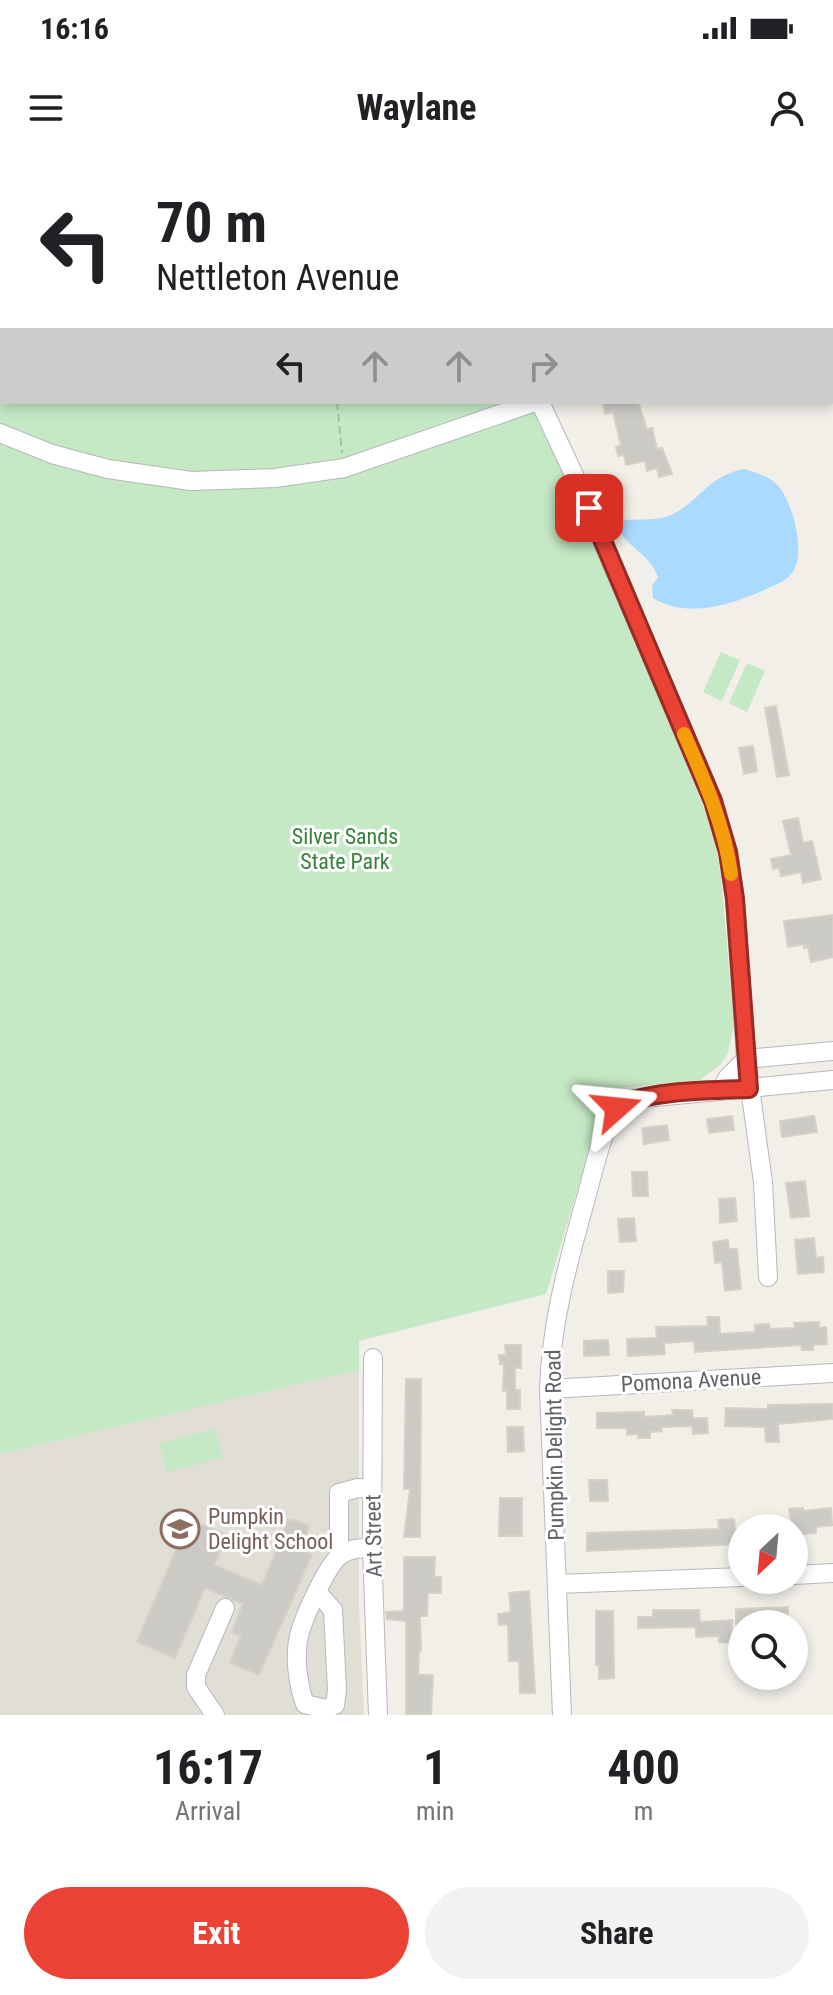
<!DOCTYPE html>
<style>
body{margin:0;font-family:"Roboto Condensed",sans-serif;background:#f2f2f2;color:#202124;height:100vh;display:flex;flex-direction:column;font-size:30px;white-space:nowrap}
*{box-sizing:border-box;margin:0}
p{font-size:26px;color:#757577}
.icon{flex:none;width:44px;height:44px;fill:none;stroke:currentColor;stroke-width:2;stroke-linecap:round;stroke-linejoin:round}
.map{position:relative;height:1555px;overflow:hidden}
.sheet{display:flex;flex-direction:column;background:#fff;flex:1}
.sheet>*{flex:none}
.banner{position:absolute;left:0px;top:0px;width:834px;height:244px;box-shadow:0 4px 12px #0003;background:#fff;color:#202124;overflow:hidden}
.needle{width:52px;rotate:206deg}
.controls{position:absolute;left:728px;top:1354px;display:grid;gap:16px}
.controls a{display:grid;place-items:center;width:80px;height:80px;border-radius:50%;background:#fff;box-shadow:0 4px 12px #0003;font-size:40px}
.pin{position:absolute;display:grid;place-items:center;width:68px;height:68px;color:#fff;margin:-34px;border-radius:16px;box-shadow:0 4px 12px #0006}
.me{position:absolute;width:88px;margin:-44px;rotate:72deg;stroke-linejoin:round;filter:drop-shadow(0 0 6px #0008)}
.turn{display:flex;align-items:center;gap:28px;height:168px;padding:0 24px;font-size:36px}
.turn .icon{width:104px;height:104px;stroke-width:2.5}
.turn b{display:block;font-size:56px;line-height:68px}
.lanes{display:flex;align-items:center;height:76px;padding:0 24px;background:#0003;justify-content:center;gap:40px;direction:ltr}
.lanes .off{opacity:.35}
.eta{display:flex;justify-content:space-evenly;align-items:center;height:136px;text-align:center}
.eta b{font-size:48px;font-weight:700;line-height:56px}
.action{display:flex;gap:16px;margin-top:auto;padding:16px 24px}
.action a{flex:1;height:92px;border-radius:48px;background:#ea4335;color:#fff;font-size:32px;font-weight:700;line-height:92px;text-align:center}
.action a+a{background:#f2f2f2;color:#202124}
.status{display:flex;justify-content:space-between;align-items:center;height:56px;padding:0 40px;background:#fff;direction:ltr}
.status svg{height:22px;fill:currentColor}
header{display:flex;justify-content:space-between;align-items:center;height:104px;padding:0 24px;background:#fff;font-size:36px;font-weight:700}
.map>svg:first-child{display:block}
.education{fill:#e1ded6}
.green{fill:#c5e8c5}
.water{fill:#aadaff}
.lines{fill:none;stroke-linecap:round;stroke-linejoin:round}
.stream{stroke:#aadaff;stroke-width:4}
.building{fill:#cccac5;stroke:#d6d1c6;stroke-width:2}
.minor-casing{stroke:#b5b8bc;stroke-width:20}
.path{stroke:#9cc7a9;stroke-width:2;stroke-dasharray:8 4;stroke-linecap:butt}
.minor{stroke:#fff;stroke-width:18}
.route-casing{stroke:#982c22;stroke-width:20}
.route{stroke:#ea4335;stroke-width:14}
.slow{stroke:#f59e0b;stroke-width:14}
.labels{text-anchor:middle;stroke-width:6;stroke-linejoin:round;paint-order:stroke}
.park-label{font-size:22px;fill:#348238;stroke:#fff}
.street-label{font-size:22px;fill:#5f6368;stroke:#fff}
.education-label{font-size:22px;fill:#785e54;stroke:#fff;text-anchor:start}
</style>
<div class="status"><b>16:16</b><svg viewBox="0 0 49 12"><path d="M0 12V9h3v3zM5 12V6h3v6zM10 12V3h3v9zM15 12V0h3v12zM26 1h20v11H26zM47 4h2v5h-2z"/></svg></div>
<header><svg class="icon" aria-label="menu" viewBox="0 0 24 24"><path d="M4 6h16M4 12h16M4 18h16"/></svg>Waylane<svg class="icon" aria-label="person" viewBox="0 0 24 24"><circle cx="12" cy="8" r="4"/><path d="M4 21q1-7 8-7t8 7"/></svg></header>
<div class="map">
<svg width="833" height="1555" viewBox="0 0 833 1555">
<rect width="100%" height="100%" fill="#f1efe8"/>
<polygon class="education" points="359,1210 359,1444 364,1555 0,1555 0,1294"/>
<g class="green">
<polygon points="0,0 833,0 833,120 832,2 2,2 2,242 539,242 538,262 561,305 596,385 714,671 721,715 734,866 728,892 721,904 700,920 598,930 600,955 546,1134 359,1181 359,1210 0,1294"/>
<polygon points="721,492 740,500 722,541 703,532"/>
<polygon points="747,503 765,511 747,552 729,543"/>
<polygon points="215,1269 223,1298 167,1312 159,1283"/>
</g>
<path class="water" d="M745 309C759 314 775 318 782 331 794 349 806 396 792 413 786 421 775 425 766 429 732 445 687 459 653 438L652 426 658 417C648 391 628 390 618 367L623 360C637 359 655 361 669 356 699 343 709 314 745 309Z"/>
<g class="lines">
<polyline class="stream" points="417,0 418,2"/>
</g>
<g class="building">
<polygon points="603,242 638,242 647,269 652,268 657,289 662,288 672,314 659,317 657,308 647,311 645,301 626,305 624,295 618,296 616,287 621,285 613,252 605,254"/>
<polygon points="776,546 789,615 777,617 765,548"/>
<polygon points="753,586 757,611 744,614 739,588"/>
<polygon points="798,658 803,683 812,681 821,719 803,723 801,712 781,716 779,707 773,709 771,699 791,695 783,661"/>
<polygon points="833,755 833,797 811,802 808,787 804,788 804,784 788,787 784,761"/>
<polygon points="732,956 734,970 709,973 707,959"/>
<polygon points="814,956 817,972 782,977 780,961"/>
<polygon points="667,965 669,980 644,984 642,968"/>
<polygon points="632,1012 647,1012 648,1036 633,1036"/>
<polygon points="805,1021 809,1056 791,1058 786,1023"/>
<polygon points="735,1038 737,1061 720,1063 719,1039"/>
<polygon points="634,1058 636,1081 620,1082 618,1059"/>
<polygon points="814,1078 816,1098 823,1097 824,1112 798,1114 795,1080"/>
<polygon points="728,1080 729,1089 737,1089 741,1129 725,1131 722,1102 715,1103 713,1082"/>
<polygon points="608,1111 624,1111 623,1132 608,1133"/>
<polygon points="707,1157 719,1157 720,1174 755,1172 755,1165 769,1164 770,1169 795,1168 794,1163 819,1162 819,1168 826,1167 827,1184 813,1185 813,1190 802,1190 801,1185 695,1192 694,1181 664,1183 665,1194 628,1196 627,1179 657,1178 656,1167 708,1166"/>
<polygon points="608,1180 609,1195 584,1196 584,1181"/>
<polygon points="505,1185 521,1185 521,1208 515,1208 515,1230 520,1230 520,1249 507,1249 507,1231 503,1231 504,1204 500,1204 499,1195 506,1195"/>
<polygon points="406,1219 421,1219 420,1377 404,1377 410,1329 404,1329"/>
<polygon points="833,1244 833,1259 778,1264 779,1282 766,1282 765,1267 725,1266 726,1248 768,1249 768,1245"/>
<polygon points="672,1250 692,1250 693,1258 707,1258 708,1273 693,1274 692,1266 661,1267 662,1271 650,1272 650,1278 638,1278 638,1274 627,1275 627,1268 597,1268 597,1253 644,1252 644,1257 673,1255"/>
<polygon points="507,1267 523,1267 524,1291 508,1292"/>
<polygon points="589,1320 607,1320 608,1341 590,1341"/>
<polygon points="500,1338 522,1338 522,1376 499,1376"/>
<polygon points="803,1348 803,1351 831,1348 832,1365 816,1367 816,1373 794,1375 789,1349"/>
<polygon points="189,1359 227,1375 214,1405 262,1425 288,1360 291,1361 292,1359 309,1366 301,1390 312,1395 259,1515 230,1503 241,1476 232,1472 243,1444 205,1428 175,1498 137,1482"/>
<polygon points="734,1359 735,1370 742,1370 742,1384 587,1391 587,1373 719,1369 718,1360"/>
<polygon points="404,1397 435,1397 434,1417 441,1417 441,1433 428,1433 427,1456 420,1456 421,1491 419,1491 418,1515 433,1515 431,1555 406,1555 406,1461 387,1459 386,1452 404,1451"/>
<polygon points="529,1431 535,1533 520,1533 519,1501 509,1501 508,1464 499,1465 498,1454 511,1452 509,1433"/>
<polygon points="788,1447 788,1464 736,1464 736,1449"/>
<polygon points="653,1450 699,1450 700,1462 732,1460 731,1483 719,1482 719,1476 696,1477 696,1467 638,1468 638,1457 653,1457"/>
<polygon points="596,1451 613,1451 614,1518 599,1519 599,1505 596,1505"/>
</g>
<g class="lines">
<defs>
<g id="minor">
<polyline points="445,0 446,2"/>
<polyline points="540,242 576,319 713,641 728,692 735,739 746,899 763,1022 768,1117"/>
<polyline points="0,273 52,294 108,309 191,321 275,318 344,308 535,242"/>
<polyline points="722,929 728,917 746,899 833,891"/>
<polyline points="373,1198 372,1388 378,1555"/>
<polyline points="549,1229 833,1213"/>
<polyline points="339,1395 339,1333 358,1328 372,1329"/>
<polyline points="794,1415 833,1413"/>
<polyline points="557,1424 742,1417"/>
<path d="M317 1432 333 1450 337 1530 335 1545 326 1549 305 1544C298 1525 294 1496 299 1476 303 1459 328 1402 342 1394 351 1388 362 1388 372 1388"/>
<polyline points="215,1555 196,1527 196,1515 225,1448"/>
<path d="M562 1555 549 1229C551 1165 567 1106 584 1045 592 1017 598 988 609 961L617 948 634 939 833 920"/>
</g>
</defs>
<use href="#minor" class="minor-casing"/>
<g class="path">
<polyline points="194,0 194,2"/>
<polyline points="337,242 342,293"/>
</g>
<use href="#minor" class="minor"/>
</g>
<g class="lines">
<defs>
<path id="route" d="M589 348 713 641 728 692 735 739 749 929C719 930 639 930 617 948"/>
</defs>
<use href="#route" class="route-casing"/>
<use href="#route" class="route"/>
<path class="slow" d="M684 574C704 619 724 664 731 714"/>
</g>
<defs>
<symbol id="school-ring" viewBox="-11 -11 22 22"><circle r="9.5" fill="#fff" stroke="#8d6e63" stroke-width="1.5"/><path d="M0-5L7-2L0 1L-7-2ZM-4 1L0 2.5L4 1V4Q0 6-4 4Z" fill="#8d6e63"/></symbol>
</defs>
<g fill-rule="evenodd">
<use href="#school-ring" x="158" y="1347" width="44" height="44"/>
</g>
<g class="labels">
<g class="park-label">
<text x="345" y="684">Silver Sands<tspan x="345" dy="25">State Park</tspan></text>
</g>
<g class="street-label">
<text transform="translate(691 1220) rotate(-3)" y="8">Pomona Avenue</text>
<text transform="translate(554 1285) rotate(-91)" y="8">Pumpkin Delight Road</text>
<text transform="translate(373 1376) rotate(-91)" y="8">Art Street</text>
</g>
<g class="education-label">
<text x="208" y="1364">Pumpkin<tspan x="208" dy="25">Delight School</tspan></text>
</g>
</g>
</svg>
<div class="controls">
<a><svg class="needle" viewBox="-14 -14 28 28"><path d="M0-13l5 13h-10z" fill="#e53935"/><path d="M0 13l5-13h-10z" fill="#757577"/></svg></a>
<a><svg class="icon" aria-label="search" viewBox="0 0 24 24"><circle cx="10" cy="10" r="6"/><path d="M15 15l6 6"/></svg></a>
</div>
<div class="pin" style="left:589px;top:348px;background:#d93025"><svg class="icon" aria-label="arrive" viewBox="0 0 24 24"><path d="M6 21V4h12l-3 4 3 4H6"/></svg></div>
<svg class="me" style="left:617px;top:948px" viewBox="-20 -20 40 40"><path d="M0-17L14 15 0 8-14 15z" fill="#ea4335" stroke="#fff" stroke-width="4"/></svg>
<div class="banner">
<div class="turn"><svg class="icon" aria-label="left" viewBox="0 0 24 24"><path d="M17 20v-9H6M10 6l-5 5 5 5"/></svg><div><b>70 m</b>Nettleton Avenue</div></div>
<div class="lanes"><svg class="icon" aria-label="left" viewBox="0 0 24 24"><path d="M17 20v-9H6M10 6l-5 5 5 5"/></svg><svg class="icon off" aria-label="ahead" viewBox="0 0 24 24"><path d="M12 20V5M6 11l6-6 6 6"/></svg><svg class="icon off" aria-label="ahead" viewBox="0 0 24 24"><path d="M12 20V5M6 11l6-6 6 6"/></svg><svg class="icon off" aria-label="right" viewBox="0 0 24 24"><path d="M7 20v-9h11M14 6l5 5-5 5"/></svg></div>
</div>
</div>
<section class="sheet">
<div class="eta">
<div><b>16:17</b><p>Arrival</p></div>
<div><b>1</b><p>min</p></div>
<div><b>400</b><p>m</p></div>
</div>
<div class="action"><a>Exit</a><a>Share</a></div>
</section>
